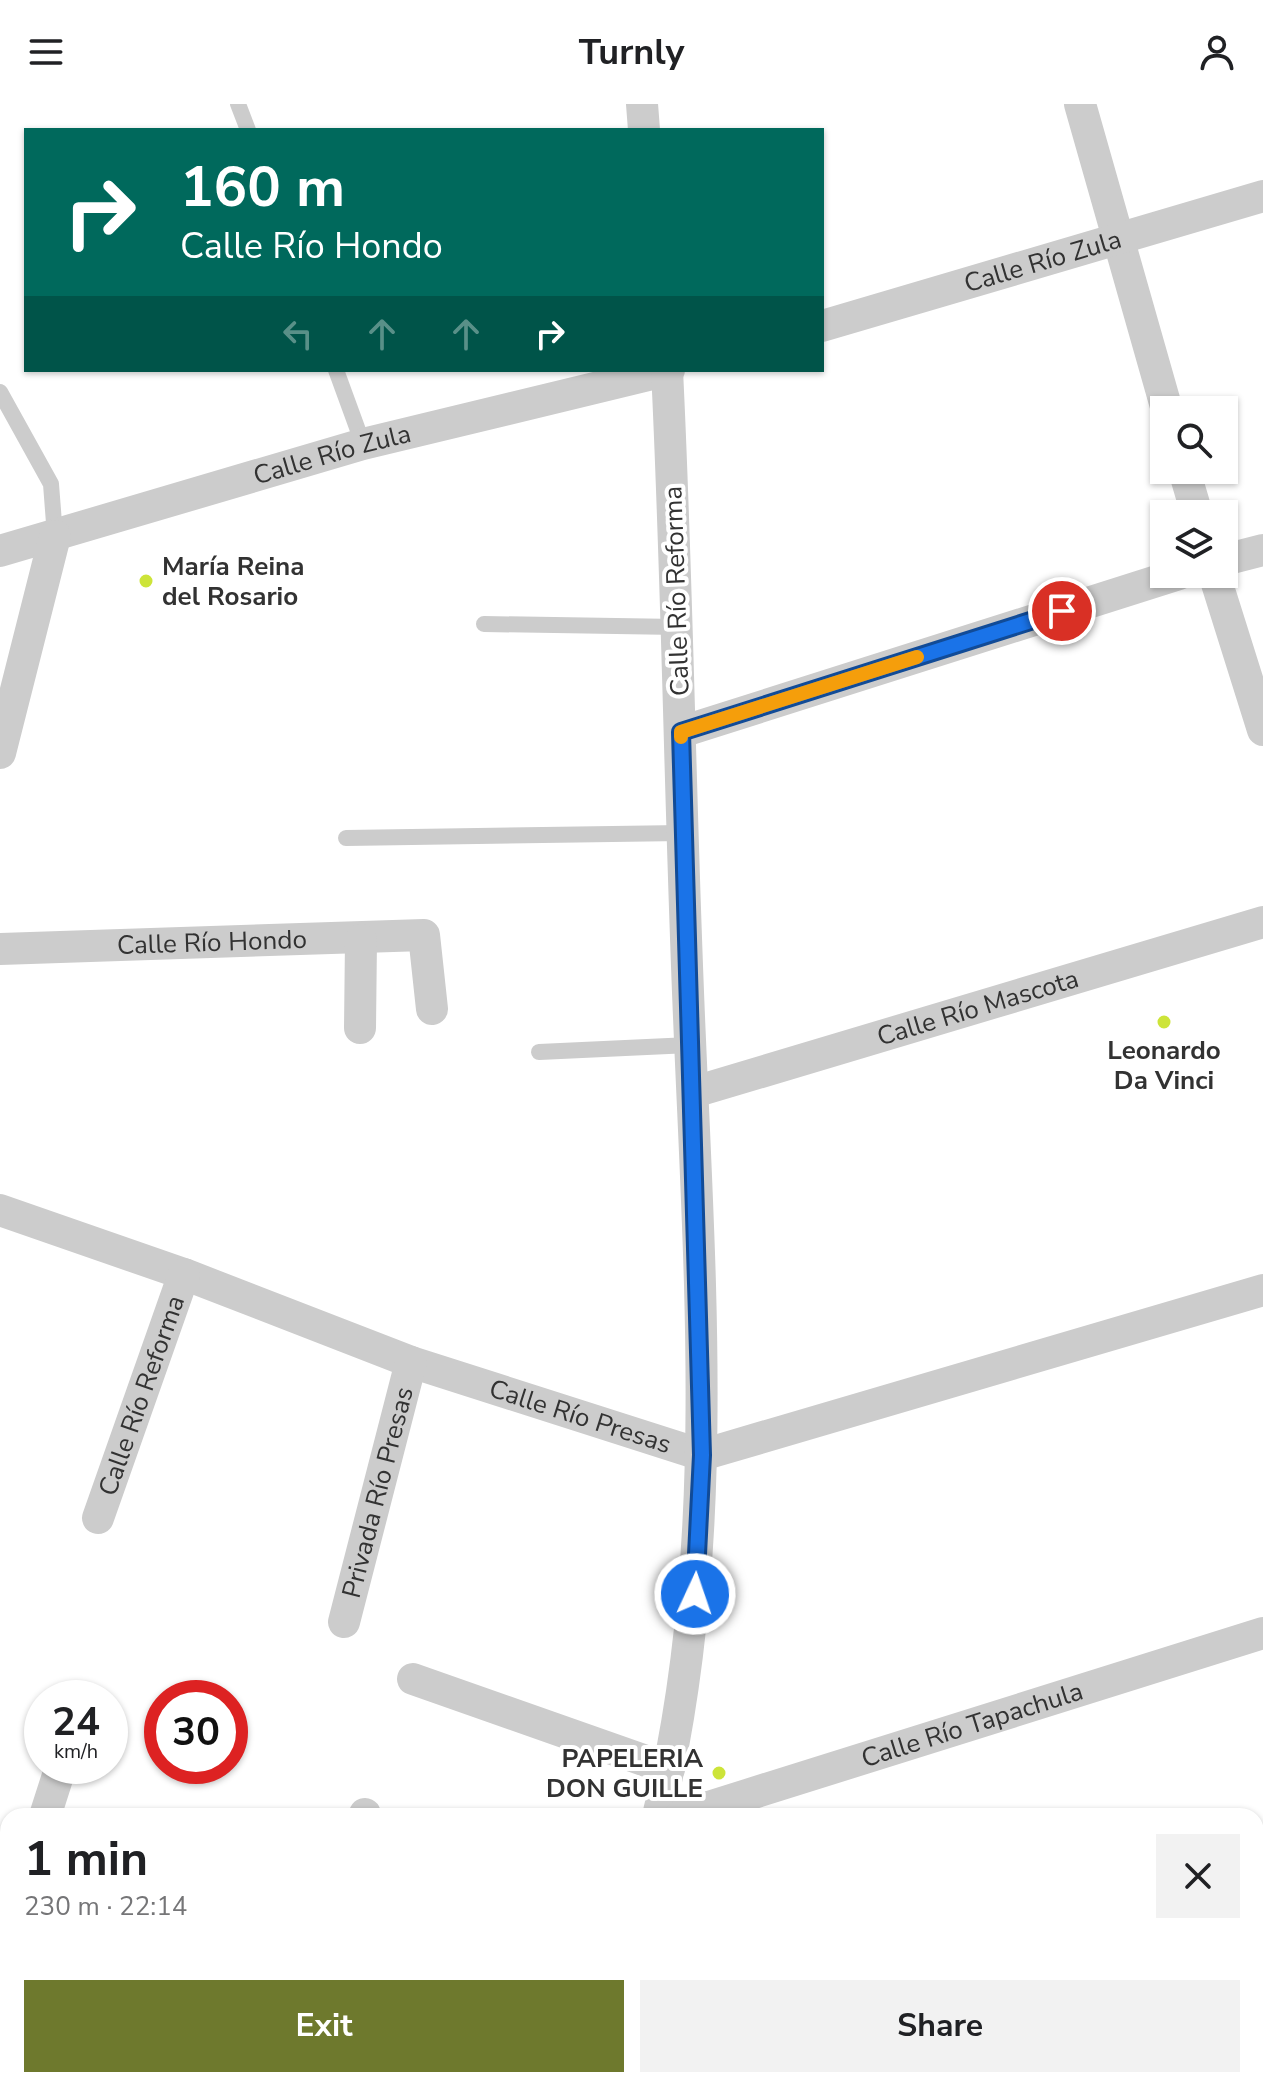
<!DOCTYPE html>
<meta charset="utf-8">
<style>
body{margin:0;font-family:"Nunito Sans",sans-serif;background:#f2f2f2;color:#202124;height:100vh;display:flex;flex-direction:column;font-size:30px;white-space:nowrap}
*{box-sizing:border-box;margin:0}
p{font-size:26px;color:#757577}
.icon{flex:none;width:44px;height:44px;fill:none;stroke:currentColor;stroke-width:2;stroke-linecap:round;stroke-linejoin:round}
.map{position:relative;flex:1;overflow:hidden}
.drawer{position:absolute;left:0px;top:1704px;width:1264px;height:280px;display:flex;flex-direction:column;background:#fff;border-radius:24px 24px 0 0;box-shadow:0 2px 6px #0004}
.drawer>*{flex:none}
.guide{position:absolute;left:24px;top:24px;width:800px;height:244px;border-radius:0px;box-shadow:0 2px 6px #0004;background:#00695c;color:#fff;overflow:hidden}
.buttons{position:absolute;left:1150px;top:292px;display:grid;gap:16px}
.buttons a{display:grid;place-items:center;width:88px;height:88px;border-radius:0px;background:#fff;box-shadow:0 2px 6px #0004;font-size:40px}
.speed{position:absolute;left:24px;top:1576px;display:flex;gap:16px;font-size:40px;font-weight:700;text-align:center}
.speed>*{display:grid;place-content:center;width:104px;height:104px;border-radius:50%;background:#fff;box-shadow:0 2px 6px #0004;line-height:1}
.speed small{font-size:20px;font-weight:400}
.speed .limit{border:12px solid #d22;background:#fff;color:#111}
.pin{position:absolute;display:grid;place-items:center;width:68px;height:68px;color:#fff;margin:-34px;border:4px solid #fff;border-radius:50%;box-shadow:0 2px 8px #0007}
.me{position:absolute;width:88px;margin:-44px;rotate:3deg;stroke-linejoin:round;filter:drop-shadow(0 0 6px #0008)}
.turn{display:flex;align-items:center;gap:28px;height:168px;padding:0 24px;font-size:36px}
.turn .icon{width:104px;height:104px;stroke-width:2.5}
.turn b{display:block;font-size:56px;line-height:68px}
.lanes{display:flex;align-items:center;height:76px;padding:0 24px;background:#0003;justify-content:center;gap:40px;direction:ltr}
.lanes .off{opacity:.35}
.round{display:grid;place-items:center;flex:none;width:84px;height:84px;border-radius:0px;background:#f2f2f2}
.head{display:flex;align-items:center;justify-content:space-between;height:136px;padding:0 24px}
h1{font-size:48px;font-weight:700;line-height:60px}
.action{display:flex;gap:16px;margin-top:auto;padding:16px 24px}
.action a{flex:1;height:92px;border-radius:0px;background:#6e792d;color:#fff;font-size:32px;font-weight:700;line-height:92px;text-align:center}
.action a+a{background:#f2f2f2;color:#202124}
header{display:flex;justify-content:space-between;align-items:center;height:104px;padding:0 24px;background:#fff;font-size:36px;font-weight:700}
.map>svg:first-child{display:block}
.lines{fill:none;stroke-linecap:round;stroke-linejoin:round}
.lane{stroke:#ccc;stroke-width:16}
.street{stroke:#ccc;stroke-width:32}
.route-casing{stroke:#114b97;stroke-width:20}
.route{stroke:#1a73e8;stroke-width:14}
.slow{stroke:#f59e0b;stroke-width:14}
.poi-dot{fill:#cde439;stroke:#fff;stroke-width:3}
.labels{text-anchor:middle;stroke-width:8;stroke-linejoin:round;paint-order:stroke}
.street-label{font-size:26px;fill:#323232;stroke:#fff}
.poi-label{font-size:26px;font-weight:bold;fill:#323232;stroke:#fff;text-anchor:start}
</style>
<header><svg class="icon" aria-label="menu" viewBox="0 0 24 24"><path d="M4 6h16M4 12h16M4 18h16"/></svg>Turnly<svg class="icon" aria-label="person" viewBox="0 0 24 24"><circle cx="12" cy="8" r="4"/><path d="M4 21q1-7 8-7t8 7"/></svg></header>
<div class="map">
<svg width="1263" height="1984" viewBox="0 0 1263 1984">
<rect width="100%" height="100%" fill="#fff"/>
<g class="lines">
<g class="lane">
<polyline points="238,0 248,26"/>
<polyline points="336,266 363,340"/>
<polyline points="0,288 51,380 55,432"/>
<polyline points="484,520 678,523"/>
<polyline points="346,734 682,729"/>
<polyline points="539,948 690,941"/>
</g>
<g class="street">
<polyline points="642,0 644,26"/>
<polyline points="1080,0 1167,306"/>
<path id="s1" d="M822 222 1263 92"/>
<polyline points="1184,366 1197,410"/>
<path id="s2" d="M0 447 363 340 669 266"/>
<polyline points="1224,456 1263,446"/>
<polyline points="1214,470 1263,626"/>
<polyline points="681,628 1179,470"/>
<polyline points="0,649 55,432"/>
<path id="s3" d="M0 845 424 831 432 905"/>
<polyline points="360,924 361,836"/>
<path id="s4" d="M694 988 1263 818"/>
<path id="s5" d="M0 1106 184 1170 411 1258 702 1351 1263 1186"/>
<path id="s6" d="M98 1414 184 1170"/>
<path id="s7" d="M344 1518 411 1258"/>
<polyline points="413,1575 669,1665"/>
<polyline points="45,1712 61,1662"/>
<polyline points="364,1712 365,1710"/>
<path d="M658 1712C720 1458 701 1194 690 936 680 713 678 489 667 266"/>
<path id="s8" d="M680 1712 1263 1529"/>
<polyline points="0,1854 8,1829"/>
<polyline points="1256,1921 1263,1920"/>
<polyline points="380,1976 407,1984"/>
<polyline points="591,1984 593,1976"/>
<polyline points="879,1984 927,1976"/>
</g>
</g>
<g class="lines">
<defs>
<polyline id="route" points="695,1490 702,1351 681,628 1062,507"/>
</defs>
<use href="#route" class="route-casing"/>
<use href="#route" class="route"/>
<polyline class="slow" points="681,633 681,628 917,553"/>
</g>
<g class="poi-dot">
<circle cx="146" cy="477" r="8"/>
<circle cx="1164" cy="918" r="8"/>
<circle cx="719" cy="1669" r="8"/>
</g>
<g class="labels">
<g class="street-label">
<text dy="9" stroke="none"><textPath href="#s1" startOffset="230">Calle Río Zula</textPath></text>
<text dy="9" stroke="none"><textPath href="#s2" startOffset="346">Calle Río Zula</textPath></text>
<text transform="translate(676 487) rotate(-92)" y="9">Calle Río Reforma</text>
<text dy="9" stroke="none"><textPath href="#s3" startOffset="212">Calle Río Hondo</textPath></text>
<text dy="9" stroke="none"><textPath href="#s4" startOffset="296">Calle Río Mascota</textPath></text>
<text dy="9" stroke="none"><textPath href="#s6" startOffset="130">Calle Río Reforma</textPath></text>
<text dy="9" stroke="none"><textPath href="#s5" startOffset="616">Calle Río Presas</textPath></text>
<text dy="9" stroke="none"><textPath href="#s7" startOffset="134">Privada Río Presas</textPath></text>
<text dy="9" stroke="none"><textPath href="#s8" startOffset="306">Calle Río Tapachula</textPath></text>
</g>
<g class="poi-label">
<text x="162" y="471">María Reina<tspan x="162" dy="30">del Rosario</tspan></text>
<text x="1164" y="955" text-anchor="middle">Leonardo<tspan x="1164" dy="30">Da Vinci</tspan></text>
<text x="703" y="1663" text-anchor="end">PAPELERIA<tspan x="703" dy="30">DON GUILLE</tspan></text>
</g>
</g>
</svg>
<div class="buttons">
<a><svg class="icon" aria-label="search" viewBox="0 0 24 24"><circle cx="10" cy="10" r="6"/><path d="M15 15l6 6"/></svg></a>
<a><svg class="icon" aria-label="layers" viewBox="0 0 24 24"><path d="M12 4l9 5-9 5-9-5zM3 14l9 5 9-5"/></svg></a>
</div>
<div class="speed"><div>24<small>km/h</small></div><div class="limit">30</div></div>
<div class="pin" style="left:1062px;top:507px;background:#d93025"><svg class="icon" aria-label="arrive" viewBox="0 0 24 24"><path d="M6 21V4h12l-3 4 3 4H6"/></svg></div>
<svg class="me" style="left:695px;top:1490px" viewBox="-20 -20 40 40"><circle r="17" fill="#1a73e8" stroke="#fff" stroke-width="3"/><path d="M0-11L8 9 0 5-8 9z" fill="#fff"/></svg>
<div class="guide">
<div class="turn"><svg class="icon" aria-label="right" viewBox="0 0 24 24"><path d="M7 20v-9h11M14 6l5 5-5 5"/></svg><div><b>160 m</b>Calle Río Hondo</div></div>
<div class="lanes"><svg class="icon off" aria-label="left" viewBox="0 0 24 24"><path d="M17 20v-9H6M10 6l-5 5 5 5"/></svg><svg class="icon off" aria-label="ahead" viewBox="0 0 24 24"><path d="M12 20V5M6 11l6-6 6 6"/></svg><svg class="icon off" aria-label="ahead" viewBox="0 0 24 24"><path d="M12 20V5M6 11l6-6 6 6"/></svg><svg class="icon" aria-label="right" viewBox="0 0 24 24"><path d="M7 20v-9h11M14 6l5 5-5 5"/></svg></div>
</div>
<section class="drawer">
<div class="head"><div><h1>1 min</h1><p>230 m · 22:14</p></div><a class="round"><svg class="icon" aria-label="close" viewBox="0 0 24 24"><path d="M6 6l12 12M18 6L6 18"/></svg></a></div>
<div class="action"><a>Exit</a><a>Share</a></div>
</section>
</div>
